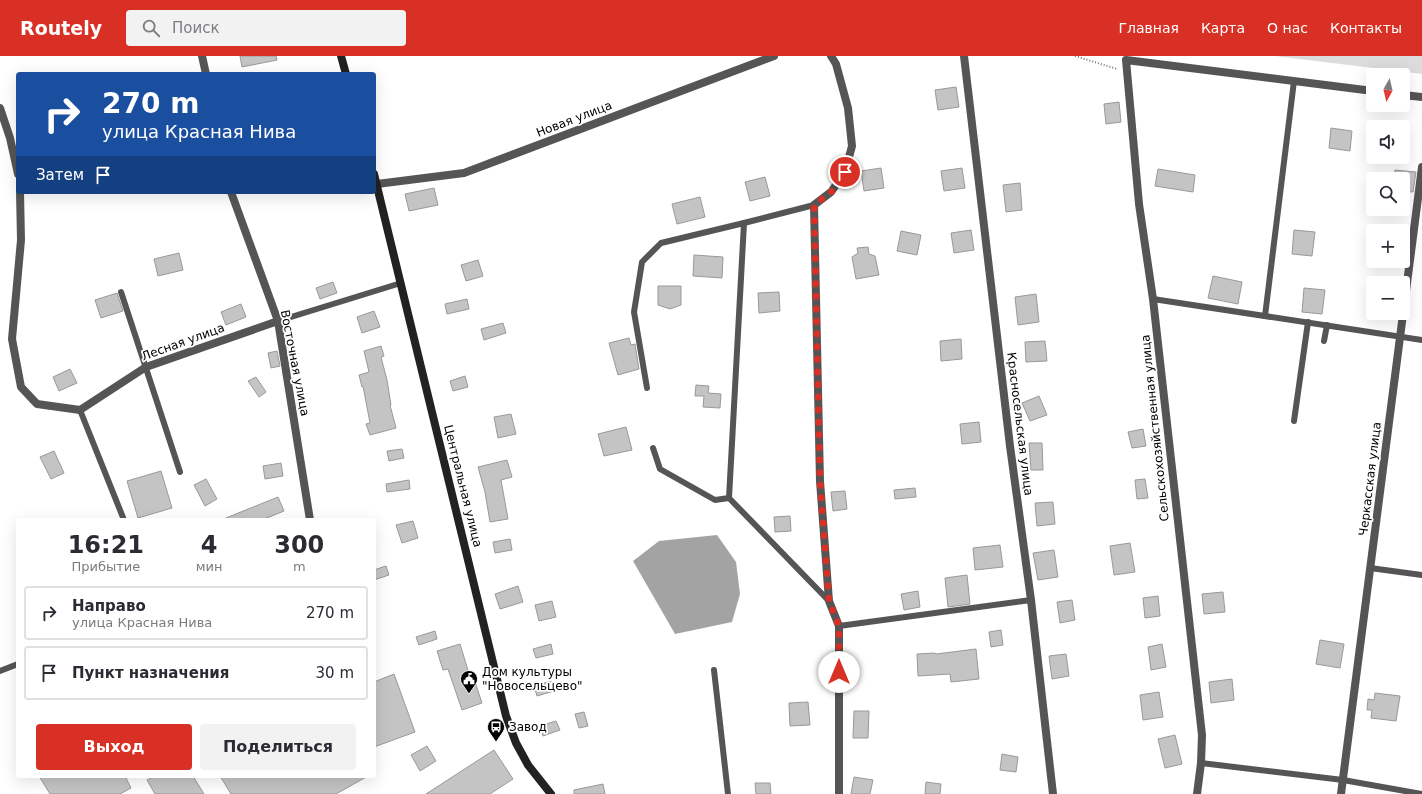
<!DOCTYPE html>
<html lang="ru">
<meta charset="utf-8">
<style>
body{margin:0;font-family:"DejaVu Sans",sans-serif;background:#f2f2f3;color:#2b2b33;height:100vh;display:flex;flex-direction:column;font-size:15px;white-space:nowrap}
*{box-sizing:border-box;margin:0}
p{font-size:13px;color:#7c7c81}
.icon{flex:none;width:22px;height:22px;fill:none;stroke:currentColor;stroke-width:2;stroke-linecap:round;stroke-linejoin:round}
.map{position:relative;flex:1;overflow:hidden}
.details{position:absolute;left:16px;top:462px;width:360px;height:260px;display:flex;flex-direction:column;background:#fff;border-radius:4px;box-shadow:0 4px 16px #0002}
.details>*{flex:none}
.top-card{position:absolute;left:16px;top:16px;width:360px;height:122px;border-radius:4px;box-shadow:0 4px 16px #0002;background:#1a4fa0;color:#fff;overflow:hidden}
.needle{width:26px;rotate:188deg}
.controls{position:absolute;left:1366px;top:12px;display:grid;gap:8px}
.controls a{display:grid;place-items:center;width:44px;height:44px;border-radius:4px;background:#fff;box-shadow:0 4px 16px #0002;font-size:20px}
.pin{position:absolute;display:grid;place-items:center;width:34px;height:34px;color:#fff;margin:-17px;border:2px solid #fff;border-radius:50%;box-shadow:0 1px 4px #0007}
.me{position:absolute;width:44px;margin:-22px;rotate:0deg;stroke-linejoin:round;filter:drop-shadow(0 0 3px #0008)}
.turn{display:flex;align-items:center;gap:14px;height:84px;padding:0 20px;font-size:18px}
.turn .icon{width:52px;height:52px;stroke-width:2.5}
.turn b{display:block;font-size:28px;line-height:34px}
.then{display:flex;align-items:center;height:38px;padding:0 20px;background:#0003;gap:8px;font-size:15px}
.eta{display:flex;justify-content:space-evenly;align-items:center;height:68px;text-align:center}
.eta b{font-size:24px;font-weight:700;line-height:28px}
.cta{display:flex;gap:8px;margin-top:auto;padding:8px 20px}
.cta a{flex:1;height:46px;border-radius:4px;background:#d93025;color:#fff;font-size:16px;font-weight:700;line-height:46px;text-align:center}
.cta a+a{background:#f2f2f3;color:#2b2b33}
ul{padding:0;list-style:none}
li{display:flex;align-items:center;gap:12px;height:54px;margin:0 8px 6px;padding:0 12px;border:2px solid #e1e1e2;border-radius:4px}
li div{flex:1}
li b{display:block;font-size:15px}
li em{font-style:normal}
header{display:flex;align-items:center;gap:24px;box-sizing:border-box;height:56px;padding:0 20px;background:#d93025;color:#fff}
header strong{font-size:19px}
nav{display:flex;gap:22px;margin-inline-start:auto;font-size:14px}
.search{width:280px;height:36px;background:#f2f2f3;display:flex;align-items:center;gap:10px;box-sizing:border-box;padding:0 14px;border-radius:4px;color:#7c7c81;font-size:15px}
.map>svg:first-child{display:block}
.green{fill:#dcdcdc}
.water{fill:#a3a3a3}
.building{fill:#c4c4c4;stroke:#999}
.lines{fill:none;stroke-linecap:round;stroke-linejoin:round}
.path{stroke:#777;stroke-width:2;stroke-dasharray:1 2;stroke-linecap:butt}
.lane{stroke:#555;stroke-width:6}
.street{stroke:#555;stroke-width:8}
.secondary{stroke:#222;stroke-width:8}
.route{stroke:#d93025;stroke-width:7;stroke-dasharray:0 12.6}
.labels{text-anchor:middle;stroke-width:3.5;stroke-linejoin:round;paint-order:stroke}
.street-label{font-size:12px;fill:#000;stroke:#fff}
.poi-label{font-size:12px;fill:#000;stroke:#fff;text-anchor:start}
</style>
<header>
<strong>Routely</strong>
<div class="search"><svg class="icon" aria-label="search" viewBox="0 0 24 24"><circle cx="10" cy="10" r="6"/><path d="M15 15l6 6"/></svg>Поиск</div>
<nav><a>Главная</a><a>Карта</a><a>О нас</a><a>Контакты</a></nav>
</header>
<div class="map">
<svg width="1422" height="738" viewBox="0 0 1422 738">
<rect width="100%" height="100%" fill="#fff"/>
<polygon class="green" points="1275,0 1422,0 1422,18"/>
<polygon class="water" points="717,479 736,506 740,538 732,566 675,578 633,505 659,485"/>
<g class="building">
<polygon points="240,0 276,0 277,4 242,11"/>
<polygon points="956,31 959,51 938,54 935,34"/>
<polygon points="1119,46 1121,66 1106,68 1104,48"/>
<polygon points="1331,72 1352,75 1350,95 1329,92"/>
<polygon points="881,112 884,132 864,135 861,115"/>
<polygon points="962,112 965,132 944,135 941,115"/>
<polygon points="1158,113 1195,119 1193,136 1155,130"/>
<polygon points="1395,114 1416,116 1413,136 1403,135 1403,123 1394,123"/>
<polygon points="765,121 770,140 750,145 745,126"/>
<polygon points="1020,127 1022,154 1006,156 1003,129"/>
<polygon points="434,132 438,149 409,155 405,138"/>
<polygon points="700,141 705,161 677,168 672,148"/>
<polygon points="971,174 974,194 954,197 951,177"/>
<polygon points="1294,174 1315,176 1312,200 1292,198"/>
<polygon points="901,175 921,179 917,199 897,195"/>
<polygon points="868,191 869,198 875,200 879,219 856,223 852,201 858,197 857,192"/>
<polygon points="179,197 183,214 158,220 154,203"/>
<polygon points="694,199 723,201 722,222 693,220"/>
<polygon points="478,204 483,220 466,225 461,209"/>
<polygon points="1213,220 1242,226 1238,248 1208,242"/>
<polygon points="333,226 337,237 320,243 316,232"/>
<polygon points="658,230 681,230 681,249 670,253 658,249"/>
<polygon points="1304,232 1325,234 1322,258 1302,256"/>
<polygon points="779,236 780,255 759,257 758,237"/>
<polygon points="117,237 123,255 101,262 95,244"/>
<polygon points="1036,238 1039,266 1018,269 1015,241"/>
<polygon points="467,243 469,253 447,258 445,248"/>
<polygon points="241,248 246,261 226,269 221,256"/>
<polygon points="374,255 380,271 362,277 357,261"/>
<polygon points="503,267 506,277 484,284 481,273"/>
<polygon points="629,282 631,289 635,288 639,313 618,319 609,287"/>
<polygon points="961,283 962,303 941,305 940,285"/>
<polygon points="1045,285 1047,305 1026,306 1025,286"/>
<polygon points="381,290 384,300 381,301 387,324 391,349 390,349 396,372 370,379 366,368 370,367 363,330 362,331 359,319 369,316 364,295"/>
<polygon points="277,295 280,310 271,312 268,297"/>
<polygon points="70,313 77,327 59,335 53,321"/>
<polygon points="465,320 468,331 453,335 450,325"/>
<polygon points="256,321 266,336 259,341 248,325"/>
<polygon points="696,329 709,330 708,337 721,338 720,352 703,351 704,340 695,340"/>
<polygon points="1039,340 1047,359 1030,365 1022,347"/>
<polygon points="511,358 516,378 498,382 494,361"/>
<polygon points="979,366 981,386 962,388 960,368"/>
<polygon points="626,371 632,394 604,400 598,378"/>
<polygon points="1143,373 1146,390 1132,392 1128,376"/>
<polygon points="1029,387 1042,387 1043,414 1031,414"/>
<polygon points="402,393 404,402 389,405 387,395"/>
<polygon points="54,395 64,417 51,423 40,401"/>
<polygon points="507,404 512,421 501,424 508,463 490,466 485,436 478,411"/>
<polygon points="281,407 283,420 265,423 263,410"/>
<polygon points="161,415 172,452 138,462 127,425"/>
<polygon points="206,423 217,443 205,450 194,429"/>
<polygon points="1145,423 1148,442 1137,443 1135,424"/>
<polygon points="409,424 410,433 387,436 386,428"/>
<polygon points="915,432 916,441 895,443 894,434"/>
<polygon points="845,435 847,453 833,455 831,436"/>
<polygon points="278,441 284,455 262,464 221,464"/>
<polygon points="1053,446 1055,468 1037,470 1035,447"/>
<polygon points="790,460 791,475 775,476 774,461"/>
<polygon points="413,465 418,482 402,487 396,469"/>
<polygon points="510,483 512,494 495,497 493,486"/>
<polygon points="1130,487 1135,516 1114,519 1110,490"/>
<polygon points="1000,489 1003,511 975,514 973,492"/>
<polygon points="1054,494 1058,521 1038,524 1033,497"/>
<polygon points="386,510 389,519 374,524 374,514"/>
<polygon points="967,519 970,548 948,551 945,522"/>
<polygon points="518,530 523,546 500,553 495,538"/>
<polygon points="918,535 920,551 904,554 901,538"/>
<polygon points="1223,536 1225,556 1204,558 1202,538"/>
<polygon points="1158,540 1160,560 1145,562 1143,542"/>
<polygon points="1072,544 1075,564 1060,567 1057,546"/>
<polygon points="552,545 556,561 539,565 535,549"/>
<polygon points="1001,574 1003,589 991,591 989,576"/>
<polygon points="435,575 437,583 419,589 416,581"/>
<polygon points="1320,584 1344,588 1340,612 1316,608"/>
<polygon points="460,588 470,621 473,620 482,647 462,654 448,613 443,614 437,595"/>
<polygon points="551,588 553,598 536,602 533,593"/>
<polygon points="1162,588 1166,611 1151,614 1148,591"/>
<polygon points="976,593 979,623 951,626 950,618 918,620 917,598 935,597 936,598"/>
<polygon points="1066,598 1069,620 1052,623 1049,600"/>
<polygon points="394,618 415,676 374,691 374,626"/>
<polygon points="1232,623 1234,644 1211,647 1209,626"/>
<polygon points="551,625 554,635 537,640 534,630"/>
<polygon points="1159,636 1163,661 1143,664 1140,639"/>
<polygon points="1375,637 1400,640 1396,665 1371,662 1372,654 1367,654 1368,643 1374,644"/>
<polygon points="808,646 810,669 790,670 789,647"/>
<polygon points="854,655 869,655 868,682 853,682"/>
<polygon points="584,656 588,670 579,672 575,658"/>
<polygon points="556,665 560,674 543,680 540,670"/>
<polygon points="1175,679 1182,708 1165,712 1158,683"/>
<polygon points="427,690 436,705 420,715 411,699"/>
<polygon points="494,694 513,723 490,738 426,738"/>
<polygon points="1002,698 1018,701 1016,716 1000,714"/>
<polygon points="39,720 125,720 131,732 120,738 50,738"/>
<polygon points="155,720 193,720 204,738 155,738 147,724"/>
<polygon points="220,720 368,720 336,738 231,738"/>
<polygon points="854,721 873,724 870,738 851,738"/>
<polygon points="926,726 941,728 940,738 925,738"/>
<polygon points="755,727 770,727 771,738 756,738"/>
<polygon points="603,728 605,738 574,738 574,734"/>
</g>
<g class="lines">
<polyline class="path" points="1075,0 1117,13"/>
<g class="lane">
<polyline points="121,236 180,416"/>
<polyline points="1153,243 1422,284"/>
<polyline points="1265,260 1294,25"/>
<polyline points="278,265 401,227"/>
<polyline points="1324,285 1327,269"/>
<polyline points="647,332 634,256 642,206 661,187 744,167"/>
<polyline points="80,354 124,464"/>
<polyline points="1294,365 1308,266"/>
<polyline points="653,392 660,413 715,444 729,442 829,545"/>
<polyline points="729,442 744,167 814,149"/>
<polyline points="1370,512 1422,519"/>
<polyline points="839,570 1031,544"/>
<polyline points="714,614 728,738"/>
<polyline points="0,615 18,608"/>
<polyline points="1201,707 1343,724 1422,738"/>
</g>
<g class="street">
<polyline points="202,0 206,18"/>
<polyline points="831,0 836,8 848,52 852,90 845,116 831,136 814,149 820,425 829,545 839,570 839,738"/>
<polyline points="964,0 1010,390 1031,544 1053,738"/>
<polyline points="1403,39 1422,41"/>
<polyline points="0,52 10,82 18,118"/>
<polyline points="377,128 464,117 774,0"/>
<polyline points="20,136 21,184 12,283 21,331 37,348 80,354 146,311 278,265"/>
<polyline points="231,136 278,265 310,464"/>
<polyline points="1197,738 1201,707 1202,679 1153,243 1139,148 1126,4 1373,35"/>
<polyline points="1341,738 1422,111"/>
</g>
<g class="secondary">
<polyline points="341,0 346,18"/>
<polyline points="374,118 506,660 516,687 528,709 551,738"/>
</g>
</g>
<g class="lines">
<polyline class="route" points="839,616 839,570 829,545 820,425 814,149 831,136 845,116"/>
</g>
<defs>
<symbol id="civic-pin" viewBox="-11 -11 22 30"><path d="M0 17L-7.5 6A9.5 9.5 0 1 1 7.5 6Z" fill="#000" stroke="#fff"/><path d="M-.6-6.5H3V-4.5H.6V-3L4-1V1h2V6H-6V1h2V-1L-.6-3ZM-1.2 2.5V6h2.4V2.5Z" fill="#fff"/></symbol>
<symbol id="bus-pin" viewBox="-11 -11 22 30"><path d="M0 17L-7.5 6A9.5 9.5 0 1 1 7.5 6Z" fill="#000" stroke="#fff"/><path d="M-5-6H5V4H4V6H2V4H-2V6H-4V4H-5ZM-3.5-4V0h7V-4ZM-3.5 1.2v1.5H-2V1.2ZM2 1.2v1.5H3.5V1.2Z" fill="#fff"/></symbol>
</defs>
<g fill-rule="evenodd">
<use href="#civic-pin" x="459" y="613" width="20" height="27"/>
<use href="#bus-pin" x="486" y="661" width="20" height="27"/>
</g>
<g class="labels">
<g class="street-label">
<text transform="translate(574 63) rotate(-21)" y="4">Новая улица</text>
<text transform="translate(183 286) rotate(-20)" y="4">Лесная улица</text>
<text transform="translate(295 307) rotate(79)" y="4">Восточная улица</text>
<text transform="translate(1020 368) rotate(83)" y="4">Красносельская улица</text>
<text transform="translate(1155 372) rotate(-96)" y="4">Сельскохозяйственная улица</text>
<text transform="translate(1370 423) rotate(-83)" y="4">Черкасская улица</text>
<text transform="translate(463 430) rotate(76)" y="4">Центральная улица</text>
</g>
<g class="poi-label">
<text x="482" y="620">Дом культуры<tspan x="482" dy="14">"Новосельцево"</tspan></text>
<text x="509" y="675">Завод</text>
</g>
</g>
</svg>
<div class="controls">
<a><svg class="needle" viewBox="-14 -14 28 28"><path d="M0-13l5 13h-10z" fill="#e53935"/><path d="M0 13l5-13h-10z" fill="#7c7c81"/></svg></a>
<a><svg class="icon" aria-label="sound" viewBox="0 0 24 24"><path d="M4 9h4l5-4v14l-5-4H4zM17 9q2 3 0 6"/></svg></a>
<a><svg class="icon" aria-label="search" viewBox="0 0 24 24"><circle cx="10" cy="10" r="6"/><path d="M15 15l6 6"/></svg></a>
<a>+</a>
<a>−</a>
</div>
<div class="pin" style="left:845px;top:116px;background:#d93025"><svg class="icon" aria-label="arrive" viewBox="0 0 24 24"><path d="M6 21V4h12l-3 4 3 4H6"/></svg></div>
<svg class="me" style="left:839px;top:616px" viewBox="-20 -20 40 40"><circle r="19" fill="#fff"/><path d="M0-13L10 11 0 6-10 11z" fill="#d93025"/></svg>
<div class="top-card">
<div class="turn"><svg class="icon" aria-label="right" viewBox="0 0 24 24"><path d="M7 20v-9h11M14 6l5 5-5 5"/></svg><div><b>270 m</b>улица Красная Нива</div></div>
<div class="then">Затем<svg class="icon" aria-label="arrive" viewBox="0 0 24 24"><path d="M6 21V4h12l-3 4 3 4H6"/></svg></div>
</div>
<section class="details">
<div class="eta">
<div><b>16:21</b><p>Прибытие</p></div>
<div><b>4</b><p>мин</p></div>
<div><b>300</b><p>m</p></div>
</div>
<ul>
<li><svg class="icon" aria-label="right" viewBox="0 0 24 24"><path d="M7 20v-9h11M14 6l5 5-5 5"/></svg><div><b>Направо</b><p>улица Красная Нива</p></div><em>270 m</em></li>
<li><svg class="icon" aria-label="arrive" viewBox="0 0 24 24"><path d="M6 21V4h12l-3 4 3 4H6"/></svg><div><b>Пункт назначения</b></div><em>30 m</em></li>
</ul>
<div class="cta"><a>Выход</a><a>Поделиться</a></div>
</section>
</div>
